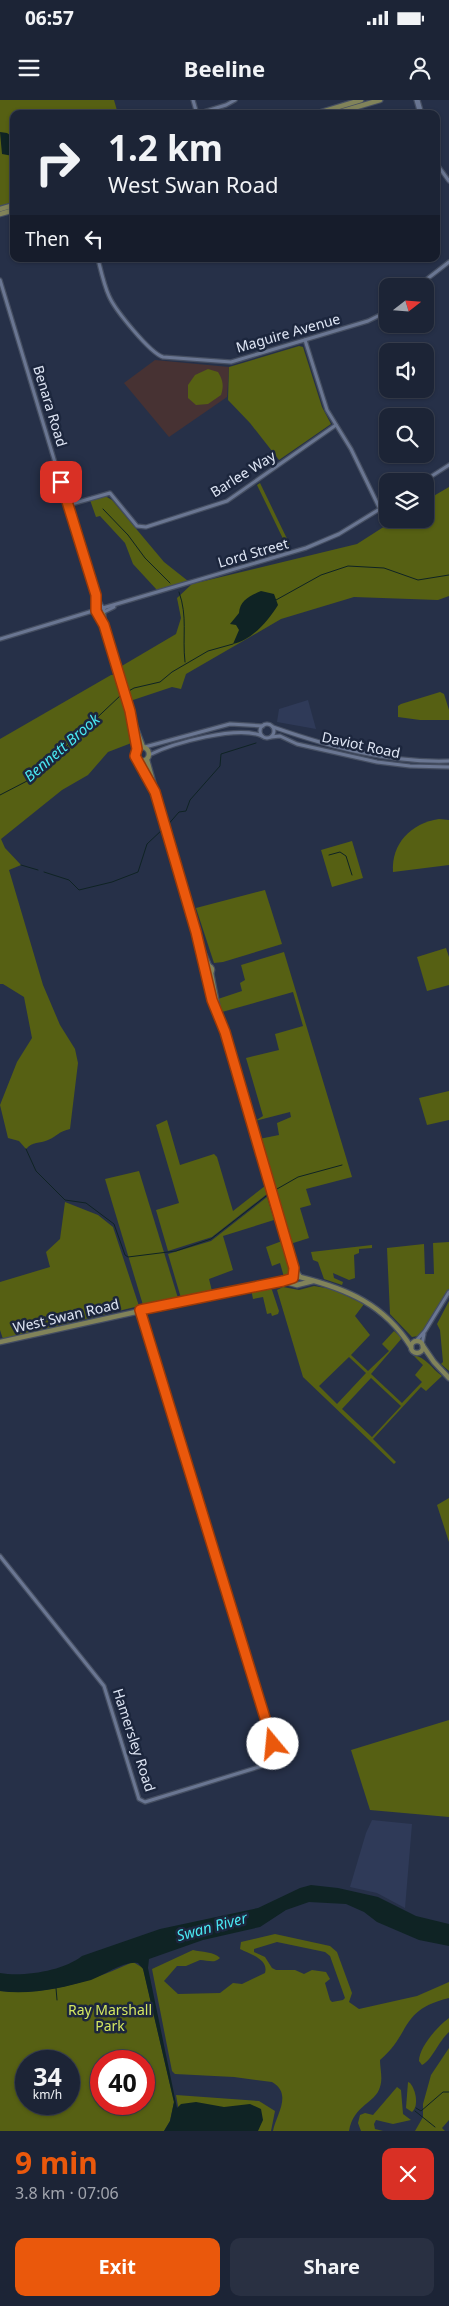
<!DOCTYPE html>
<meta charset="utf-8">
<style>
body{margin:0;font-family:"Noto Sans",sans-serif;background:#293042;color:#f1f3f6;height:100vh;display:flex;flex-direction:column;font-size:19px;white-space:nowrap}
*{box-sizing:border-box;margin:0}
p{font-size:16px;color:#a0a4ad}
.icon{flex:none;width:28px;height:28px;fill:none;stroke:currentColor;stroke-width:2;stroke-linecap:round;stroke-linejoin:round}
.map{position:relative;height:2031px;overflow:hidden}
.side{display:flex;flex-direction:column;background:#1c2436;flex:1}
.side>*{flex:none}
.banner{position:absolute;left:10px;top:10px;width:430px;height:152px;border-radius:10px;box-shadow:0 1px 4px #0004,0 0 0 1px #3a4151;background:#1c2436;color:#f1f3f6;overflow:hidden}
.needle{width:32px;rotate:73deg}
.fabs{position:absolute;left:379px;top:178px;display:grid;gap:10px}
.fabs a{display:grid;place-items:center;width:55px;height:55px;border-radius:10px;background:#1c2436;box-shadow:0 1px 4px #0004,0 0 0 1px #3a4151;font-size:25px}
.speed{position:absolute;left:15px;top:1950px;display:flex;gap:10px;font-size:25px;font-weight:700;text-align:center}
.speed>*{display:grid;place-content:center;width:65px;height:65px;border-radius:50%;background:#1c2436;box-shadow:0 1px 4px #0004,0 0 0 1px #3a4151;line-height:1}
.speed small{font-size:12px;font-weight:400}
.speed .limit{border:8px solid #d22;background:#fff;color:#111}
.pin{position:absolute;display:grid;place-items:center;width:42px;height:42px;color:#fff;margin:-21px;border-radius:10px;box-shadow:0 2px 8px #0006}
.me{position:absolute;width:55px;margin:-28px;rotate:343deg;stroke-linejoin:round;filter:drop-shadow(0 0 4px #0008)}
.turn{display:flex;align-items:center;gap:18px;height:105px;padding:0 15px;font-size:22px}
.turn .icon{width:65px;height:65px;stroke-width:2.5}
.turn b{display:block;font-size:35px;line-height:42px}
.then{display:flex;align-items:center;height:48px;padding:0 15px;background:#0003;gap:10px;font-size:19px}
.round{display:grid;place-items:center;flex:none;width:52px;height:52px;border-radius:10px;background:#293042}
.summary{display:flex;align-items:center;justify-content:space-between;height:85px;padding:0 15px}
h1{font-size:30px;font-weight:700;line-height:38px;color:#ea580c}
.cta{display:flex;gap:10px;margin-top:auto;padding:10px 15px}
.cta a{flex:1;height:58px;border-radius:10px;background:#ea580c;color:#fff;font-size:20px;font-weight:700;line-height:58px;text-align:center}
.cta a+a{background:#293042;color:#f1f3f6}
.status{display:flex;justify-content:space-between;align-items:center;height:35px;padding:0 25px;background:#1c2436;direction:ltr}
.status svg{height:14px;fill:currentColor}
header{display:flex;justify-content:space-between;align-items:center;height:65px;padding:0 15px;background:#1c2436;font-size:22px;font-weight:700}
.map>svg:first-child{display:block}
.built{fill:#2f3a58}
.education{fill:#473233}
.green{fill:#566013;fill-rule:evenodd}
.water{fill:#0f2324}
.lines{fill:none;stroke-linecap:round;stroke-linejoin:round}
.stream{stroke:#0f2324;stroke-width:1}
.tertiary-casing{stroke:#454e61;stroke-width:5.5}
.secondary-casing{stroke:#454e61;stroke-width:5.5}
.primary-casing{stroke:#454e61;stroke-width:7}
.tertiary{stroke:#6a7692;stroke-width:3}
.secondary{stroke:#6a7692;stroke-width:3}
.primary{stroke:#81835a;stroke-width:4.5}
.route-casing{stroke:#983908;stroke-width:12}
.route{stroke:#ea580c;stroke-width:9}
.labels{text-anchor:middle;stroke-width:5;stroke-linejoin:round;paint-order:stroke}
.street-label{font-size:14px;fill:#dfe6f5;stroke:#1c263d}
.park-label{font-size:14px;fill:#d4e761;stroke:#1c263d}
.water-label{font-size:15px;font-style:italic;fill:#4ae7f1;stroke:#1c263d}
</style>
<div class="status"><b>06:57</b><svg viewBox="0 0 49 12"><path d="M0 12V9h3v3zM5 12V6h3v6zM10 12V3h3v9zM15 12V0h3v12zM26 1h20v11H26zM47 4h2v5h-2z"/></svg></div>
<header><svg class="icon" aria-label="menu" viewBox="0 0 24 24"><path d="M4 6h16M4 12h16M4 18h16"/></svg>Beeline<svg class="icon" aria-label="person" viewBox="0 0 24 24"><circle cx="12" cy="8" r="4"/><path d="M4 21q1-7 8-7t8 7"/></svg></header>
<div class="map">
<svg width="449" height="2031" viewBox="0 0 449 2031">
<rect width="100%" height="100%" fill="#263048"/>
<g class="built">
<polygon points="308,600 316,629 277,622 279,609"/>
<polygon points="372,1720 412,1724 405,1808 377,1793 350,1787 366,1733"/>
</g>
<polygon class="education" points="155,260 229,267 227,297 169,337 124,283"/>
<g class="green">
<polygon points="0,0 114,0 118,14 14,14 14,102 0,106"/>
<polygon points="299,246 303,247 322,307 331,324 279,360 250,323 228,300 229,267"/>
<path d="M208 269 218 272C223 280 224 286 221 295L208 304 196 305 188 298V285L195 275Z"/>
<polygon points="260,383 290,445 287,447 257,385"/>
<polygon points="449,387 449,496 438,500 354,497 281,519 186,574 181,589 172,587 130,601 120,567 176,534 181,518 177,498 192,484 357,444 396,419 425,419 425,401"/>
<polygon points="105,396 112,400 164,462 188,481 157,490 133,464 125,443 100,416 96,417 90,400"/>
<path d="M111 575H115L134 642 108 652 88 675 62 690 1 739 5 748 21 765 9 770 43 885 60 925 75 949 78 963 70 1029C57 1032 58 1036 48 1040 39 1044 33 1041 26 1049L19 1041 8 1038 0 1005 17 962 32 938 24 897 3 884H0V639Z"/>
<polygon points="440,592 444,594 449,610 449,620 420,620 398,617 398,606 401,604"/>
<path d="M439 719 449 720V765L393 772C391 744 411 723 439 719Z"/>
<polygon points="352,741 363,778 332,787 321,750"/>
<polygon points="265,790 282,844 223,862 214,863 196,808"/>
<polygon points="446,848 449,857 449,885 427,891 417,857"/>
<polygon points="284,852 352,1077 306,1089 311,1105 300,1108 309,1138 290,1144 259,1039 279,1035 277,1023 291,1017 290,1012 255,1021 263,1016 246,958 279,950 275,934 303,926 293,892 222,912 218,899 242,891 240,883 245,880 241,865"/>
<polygon points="449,991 449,1020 427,1025 419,998"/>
<polygon points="167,1020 180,1065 214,1054 217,1057 233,1111 265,1086 267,1094 212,1137 168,1151 156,1110 179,1103 156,1025"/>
<polygon points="139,1071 178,1198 143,1205 105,1079"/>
<polygon points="267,1097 274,1120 223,1136 233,1170 209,1179 212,1191 181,1198 168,1154 211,1141"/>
<polygon points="65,1102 98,1115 113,1127 139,1206 3,1239 0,1230 0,1182 50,1167 46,1152 60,1139"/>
<polygon points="282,1141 291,1171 290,1175 284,1177 280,1163 272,1166 266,1147"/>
<polygon points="449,1142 449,1189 423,1232 418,1236 412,1237 390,1214 387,1148 424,1144 425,1174 434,1174 433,1143"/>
<polygon points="372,1145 372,1148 359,1149 359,1153 354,1155 355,1178 349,1180 333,1173 334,1178 343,1182 342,1185 324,1179 318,1162 313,1160 311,1152"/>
<polygon points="269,1186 272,1190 279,1211 278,1214 272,1216 271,1213 267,1214 263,1197 253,1199 251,1189"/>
<path d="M314 1186 332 1189 364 1204 355 1216 370 1235 351 1255 368 1271 389 1251 382 1244 394 1231 402 1238 371 1274 402 1303 422 1282 415 1275 423 1265 413 1255C426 1257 431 1268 442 1276L426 1291 421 1287 373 1339 396 1362 394 1364 303 1277 277 1190 283 1187 299 1190ZM349 1257 366 1273 337 1304 319 1286ZM371 1278 401 1306 372 1337 342 1309Z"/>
<polygon points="449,1201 449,1271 441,1264 443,1262 440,1230 437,1224"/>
<polygon points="449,1398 449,1442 437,1405"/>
<polygon points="449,1620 449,1717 370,1710 351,1650"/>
<path d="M275 1834 330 1846 337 1852 352 1893 349 1902 359 1909 417 1896 449 1882V1898C399 1910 412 1933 380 1960 380 1969 383 1978 380 1987 375 2004 354 2004 349 2031H273C276 2015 293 1994 272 1982L234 1977 175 1974 172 1971 152 1869 193 1850C201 1852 215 1852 220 1858 214 1864 208 1860 200 1860L186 1866H177L164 1881 178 1894 220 1893 233 1883 242 1884 265 1873C269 1859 250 1854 240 1849L241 1842ZM277 1842 325 1852 330 1856 345 1898 343 1900 332 1902 330 1900 325 1883 330 1879 326 1872 312 1870 304 1874 295 1870H276L272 1868 265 1857 254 1852V1849Z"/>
<path d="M133 1862 143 1868 174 2002 170 2021 164 2031H0V1891C47 1896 91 1881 133 1862ZM26 1961H69V2004H26ZM101 1961H144V2004H101Z"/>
<path d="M449 1918V1932C438 1942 432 1960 422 1965L419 1961C419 1947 438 1926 449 1918Z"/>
<polygon points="449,1948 449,2020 442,2028 445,2031 415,2031 423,2017 423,2004 431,1975"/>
<path d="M408 1982 410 1983C416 1990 419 2006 412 2012L406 2008Z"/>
<polygon points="397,1987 401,1990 403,2014 411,2020 393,2024 376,2020 374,2024 375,2029 383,2031 361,2031 358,2023 360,2015 365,2013 373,2015"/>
<polygon points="176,1995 259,2001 275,2011 271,2031 170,2031 179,2012"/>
</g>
<g class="water">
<polygon points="0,32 7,33 14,38 13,56 2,54"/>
<path d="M261 491 274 494 278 505C269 520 251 541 233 544L239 530 236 525 230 524 239 513C240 500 250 496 261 491Z"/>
<path d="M311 1785 338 1788 378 1797 416 1816 449 1824V1846L419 1840 377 1822 364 1812 346 1804 309 1802 286 1810 260 1827 203 1840 149 1859 148 1868 177 2008 181 2004 196 2002 224 2007 250 2004 261 2009 263 2020 258 2031H164L170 2021 174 2002 143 1869 138 1863C123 1861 105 1875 91 1880 62 1888 31 1895 0 1891V1873C24 1877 63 1871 82 1856L160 1829 258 1808 300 1788Z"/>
</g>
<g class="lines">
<g class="stream">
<polyline points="103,409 128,435 145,458 170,483"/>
<path d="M179 492C188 517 182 536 185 562"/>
<polyline points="276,500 321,475 348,466 384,468 418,480 449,475"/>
<polyline points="127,592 134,588 160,582 172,572 208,551 233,544"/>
<polyline points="0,695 27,681 38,666 66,647 121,595"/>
<polyline points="166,727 179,712 186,711 190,700 220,666 221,654 256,643"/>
<polyline points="329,755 340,752 346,756 352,775"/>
<polyline points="21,765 38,770"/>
<polyline points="44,772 69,780 79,790 112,782 138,772 147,744 163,729"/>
<polyline points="26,1049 36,1071 65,1100 86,1103 114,1124 125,1155 128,1157 176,1151 211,1139 266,1096"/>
<polyline points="277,1089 298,1077 342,1065"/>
<polyline points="56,1888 57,1900"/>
<polyline points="416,2008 421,2011 443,1992 449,1992"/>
<polyline points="415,2011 435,2027"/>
</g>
<defs>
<g id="tertiary">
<polyline points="193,0 197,14"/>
<polyline points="416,0 420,14"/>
<polyline points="418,0 422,14"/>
<polyline points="197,14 226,5 235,0"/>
<polyline points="436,63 449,81"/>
<path d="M98 159C101 171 104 185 109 196 115 210 150 253 163 257L231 262 368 221 388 211"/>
<polyline points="418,186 449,162"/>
<polyline points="305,240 327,310 351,349 380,409"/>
<polyline points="424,381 449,365"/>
<polyline points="68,405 110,393 137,426 146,427 227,401 336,325"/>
<polyline points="103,508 306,448 339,434 388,404"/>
<polyline points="104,512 114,507"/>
<circle cx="267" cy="631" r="7"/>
<path d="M273 627C330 647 388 663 449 661"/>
<polyline points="271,637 280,636 297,644 377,662 410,666 449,667"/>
<polyline points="145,647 230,624 263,626"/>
<path d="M149 655C173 643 238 625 262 636"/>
<polyline points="416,1241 425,1231 449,1192"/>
<polyline points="422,1244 424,1234"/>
<polyline points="0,1456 104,1586 139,1699 145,1702 275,1662 276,1653 140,1211"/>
</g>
<g id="secondary">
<polyline points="0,180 79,442 96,495 102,507"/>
<circle cx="100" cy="510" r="4"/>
<polyline points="0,539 96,510"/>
</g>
<g id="primary">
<polyline points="315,14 361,0"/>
<polyline points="333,14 380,0"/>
<polyline points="0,109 14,105"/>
<polyline points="0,114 14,110"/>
<polyline points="103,514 104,525 130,611 137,649"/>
<polyline points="135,626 143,647"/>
<circle cx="142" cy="654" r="7"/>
<polyline points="147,660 194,830 209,866"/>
<polyline points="139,661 151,684"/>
<polyline points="197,841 205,869"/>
<circle cx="208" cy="870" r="4"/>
<path d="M211 873 219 915 294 1168 300 1177C347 1189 384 1204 411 1247"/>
<polyline points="206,874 215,907"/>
<polyline points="284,1181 299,1176"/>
<circle cx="417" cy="1247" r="6"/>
<polyline points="0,1242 271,1182 283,1181 297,1185 313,1181"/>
<polyline points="423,1246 434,1262 449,1278"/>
</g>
</defs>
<use href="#tertiary" class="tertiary-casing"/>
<use href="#secondary" class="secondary-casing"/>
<use href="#primary" class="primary-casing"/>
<use href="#tertiary" class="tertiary"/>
<use href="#secondary" class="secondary"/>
<use href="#primary" class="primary"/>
</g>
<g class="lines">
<defs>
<polyline id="route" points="61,382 96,495 96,511 104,525 130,611 137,649 135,656 155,692 196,832 212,900 225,932 294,1168 293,1178 283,1181 140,1210 273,1644"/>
</defs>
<use href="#route" class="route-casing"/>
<use href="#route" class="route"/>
</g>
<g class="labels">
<g class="street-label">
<text transform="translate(288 233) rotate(-16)" y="5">Maguire Avenue</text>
<text transform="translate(50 306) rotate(73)" y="5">Benara Road</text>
<text transform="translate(243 374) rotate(-32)" y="5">Barlee Way</text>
<text transform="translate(253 453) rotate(-16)" y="5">Lord Street</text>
<text transform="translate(361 645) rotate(12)" y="5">Daviot Road</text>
<text transform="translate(66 1216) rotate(-13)" y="5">West Swan Road</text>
<text transform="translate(134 1640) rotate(72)" y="5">Hamersley Road</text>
</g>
<g class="park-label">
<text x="110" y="1915">Ray Marshall<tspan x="110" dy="16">Park</tspan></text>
</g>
<g class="water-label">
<text transform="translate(62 648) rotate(-41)" y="5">Bennett Brook</text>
<text transform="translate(212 1827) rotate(-15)" y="5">Swan River</text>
</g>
</g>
</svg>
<div class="fabs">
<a><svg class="needle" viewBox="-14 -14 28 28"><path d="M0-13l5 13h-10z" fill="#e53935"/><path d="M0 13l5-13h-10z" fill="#a0a4ad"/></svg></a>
<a><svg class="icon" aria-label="sound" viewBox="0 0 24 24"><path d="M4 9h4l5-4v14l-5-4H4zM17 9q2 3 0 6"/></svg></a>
<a><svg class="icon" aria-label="search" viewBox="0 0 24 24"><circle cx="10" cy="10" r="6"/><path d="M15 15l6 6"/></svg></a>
<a><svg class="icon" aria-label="layers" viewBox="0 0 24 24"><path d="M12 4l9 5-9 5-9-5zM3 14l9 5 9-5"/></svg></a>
</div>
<div class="speed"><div>34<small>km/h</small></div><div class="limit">40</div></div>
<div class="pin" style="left:61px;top:382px;background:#d93025"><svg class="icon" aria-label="arrive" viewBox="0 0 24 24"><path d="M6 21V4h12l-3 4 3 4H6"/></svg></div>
<svg class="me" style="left:273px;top:1644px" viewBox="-20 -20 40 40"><circle r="19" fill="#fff"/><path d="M0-13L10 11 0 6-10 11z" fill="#ea580c"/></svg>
<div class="banner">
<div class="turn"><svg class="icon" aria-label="right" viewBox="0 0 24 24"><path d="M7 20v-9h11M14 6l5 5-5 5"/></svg><div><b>1.2 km</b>West Swan Road</div></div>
<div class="then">Then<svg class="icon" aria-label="left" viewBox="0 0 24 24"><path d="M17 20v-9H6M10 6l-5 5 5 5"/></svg></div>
</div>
</div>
<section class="side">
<div class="summary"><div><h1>9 min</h1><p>3.8 km · 07:06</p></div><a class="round" style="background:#d93025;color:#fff"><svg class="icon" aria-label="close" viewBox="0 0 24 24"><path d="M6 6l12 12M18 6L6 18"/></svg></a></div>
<div class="cta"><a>Exit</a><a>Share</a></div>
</section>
